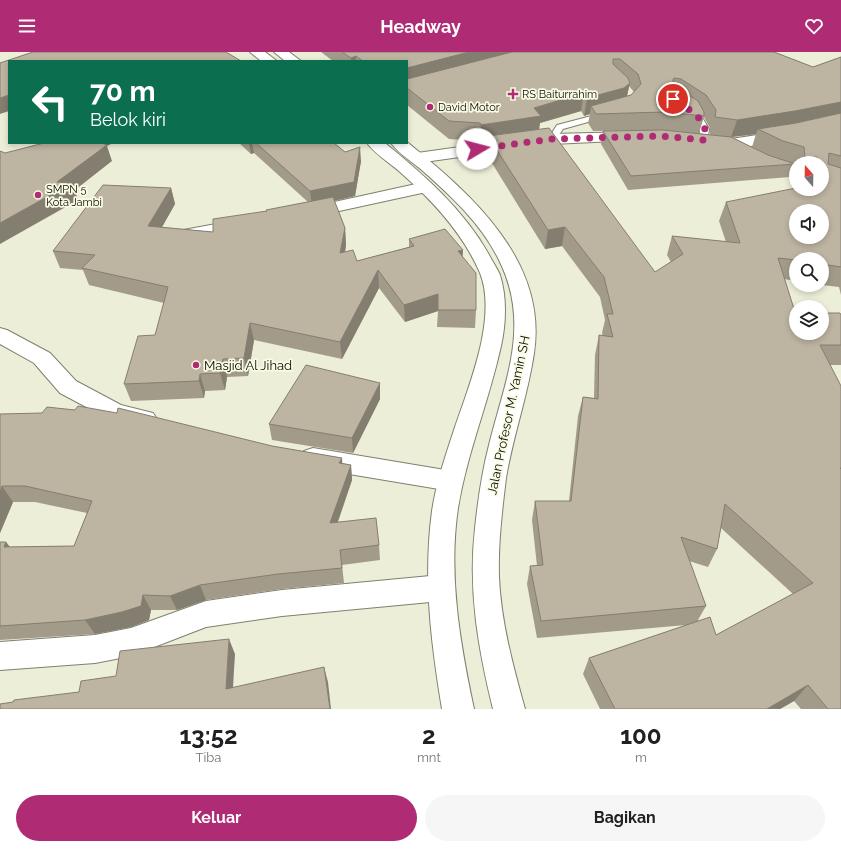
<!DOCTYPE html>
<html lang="id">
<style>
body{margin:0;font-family:Raleway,sans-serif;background:#f6f6f6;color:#202124;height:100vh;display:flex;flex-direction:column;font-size:15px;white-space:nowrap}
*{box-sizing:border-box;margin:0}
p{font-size:13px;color:#757577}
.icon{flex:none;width:22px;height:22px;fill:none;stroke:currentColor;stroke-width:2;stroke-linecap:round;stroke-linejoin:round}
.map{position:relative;height:657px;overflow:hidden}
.side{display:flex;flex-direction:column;background:#fff;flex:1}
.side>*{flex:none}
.banner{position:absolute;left:8px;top:8px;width:400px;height:84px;border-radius:0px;box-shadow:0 2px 6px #0003;background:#0b6e4f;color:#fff;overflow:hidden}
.needle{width:26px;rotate:340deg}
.fabs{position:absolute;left:789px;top:104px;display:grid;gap:8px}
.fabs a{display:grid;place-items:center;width:40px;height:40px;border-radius:50%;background:#fff;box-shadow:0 2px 6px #0003;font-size:20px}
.pin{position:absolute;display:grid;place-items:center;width:34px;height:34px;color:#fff;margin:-17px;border:2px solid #fff;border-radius:50%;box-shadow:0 1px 4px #0007}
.me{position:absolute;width:44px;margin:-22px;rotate:82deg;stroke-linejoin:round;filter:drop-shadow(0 0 3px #0008)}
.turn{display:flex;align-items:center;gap:14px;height:84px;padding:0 16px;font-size:18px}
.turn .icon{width:52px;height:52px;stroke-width:2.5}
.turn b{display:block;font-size:28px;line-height:34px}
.eta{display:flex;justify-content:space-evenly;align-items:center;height:68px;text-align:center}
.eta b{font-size:24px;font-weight:700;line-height:28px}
.cta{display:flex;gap:8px;margin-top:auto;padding:8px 16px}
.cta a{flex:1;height:46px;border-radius:24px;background:#af2b73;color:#fff;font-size:16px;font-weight:700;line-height:46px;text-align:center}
.cta a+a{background:#f6f6f6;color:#202124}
header{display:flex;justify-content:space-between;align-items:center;height:52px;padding:0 16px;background:#af2b73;color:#fff;font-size:18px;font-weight:700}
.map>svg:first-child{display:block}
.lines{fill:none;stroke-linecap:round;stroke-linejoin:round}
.service-casing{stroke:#7f806d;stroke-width:2}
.minor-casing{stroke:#7f806d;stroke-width:2}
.tertiary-casing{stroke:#7f806d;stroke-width:2}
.trunk-casing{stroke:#7f806d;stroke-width:2}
.service{fill:#fff;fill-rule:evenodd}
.minor{fill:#fff;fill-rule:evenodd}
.tertiary{fill:#fff;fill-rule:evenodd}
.trunk{fill:#fff;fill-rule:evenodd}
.wall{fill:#a39b8a;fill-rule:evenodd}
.shaded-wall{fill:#847e71}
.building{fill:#bdb4a1;stroke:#847e71;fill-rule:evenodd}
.route{stroke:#af2b73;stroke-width:7;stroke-dasharray:0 12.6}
.poi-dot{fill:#af2b73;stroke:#f9fbe5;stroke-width:1.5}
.labels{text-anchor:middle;stroke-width:3.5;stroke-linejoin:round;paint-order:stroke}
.far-poi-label{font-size:11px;fill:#0d0d07;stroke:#f9fbe5;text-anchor:start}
.poi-label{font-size:13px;fill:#0d0d07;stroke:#f9fbe5;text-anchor:start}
.street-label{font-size:13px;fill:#0d0d07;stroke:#f9fbe5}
</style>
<header><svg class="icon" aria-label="menu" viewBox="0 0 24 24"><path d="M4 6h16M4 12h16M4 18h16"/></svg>Headway<svg class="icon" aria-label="heart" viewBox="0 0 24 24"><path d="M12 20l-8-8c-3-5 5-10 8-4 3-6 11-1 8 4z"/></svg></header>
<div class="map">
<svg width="841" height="657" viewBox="0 0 841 657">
<rect width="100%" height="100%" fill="#eceed8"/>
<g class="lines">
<defs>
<g id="service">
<path d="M688 58C699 56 704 69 709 77L707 90 704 91 700 88C701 72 697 71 687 60Z"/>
<polygon points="603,61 606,61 606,65 563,77 555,89 552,90 548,87 557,73"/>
</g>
<g id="minor">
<polygon points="841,67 841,75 789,88 731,97 708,92 705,89 708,86 713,84 731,87 789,78"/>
<polygon points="632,80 637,82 640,85 637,88 552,92 417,111 411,109 409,106 411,103 417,101 552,82"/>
<polygon points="765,104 796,115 796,125 759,112 757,109 759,106"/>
<polygon points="425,130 431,131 433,135 431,139 307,166 301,165 298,161 301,157 307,156"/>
<polygon points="243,167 249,168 252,172 249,176 178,189 172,188 169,184 172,180 178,179"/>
<polygon points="441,523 451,527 455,536 451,545 441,549 282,564 206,575 131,604 95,611 0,618 0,590 95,583 131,576 206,549 282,538"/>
</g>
<g id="tertiary">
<polygon points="0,276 7,278 50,301 76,329 121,353 153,361 157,367 153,373 145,376 107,366 60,341 34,311 0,292"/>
<polygon points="313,396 451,419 460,422 463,429 460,436 451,439 313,416 304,413 301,406 304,399"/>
</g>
<g id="trunk">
<polygon points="250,0 265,0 277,9 261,9"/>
<polygon points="274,0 289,0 301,9 285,9"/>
<path d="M407 90C471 142 548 209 534 301 528 343 513 384 506 426 502 459 498 492 499 525 501 570 513 614 525 657H493C478 596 468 539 475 476 478 448 482 420 489 393 505 328 532 272 498 206 481 172 452 145 424 120 414 111 399 102 391 91H407Z"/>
<path d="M367 91H385C424 123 463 157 488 201 492 209 497 216 500 223 507 245 506 272 501 294 489 349 467 401 458 456 448 523 460 591 474 657H442C431 591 423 526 432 459 436 432 445 405 454 378 468 336 498 266 480 221 463 181 432 148 400 120 390 111 375 102 367 91Z"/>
</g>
</defs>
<use href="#service" class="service-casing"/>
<use href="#minor" class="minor-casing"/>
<use href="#tertiary" class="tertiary-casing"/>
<use href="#trunk" class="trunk-casing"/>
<use href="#service" class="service"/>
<use href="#minor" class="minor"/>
<use href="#tertiary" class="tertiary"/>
<use href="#trunk" class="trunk"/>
</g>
<g class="wall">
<path d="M321 0H774L813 15 841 5V243L839 235 822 233V207H796V229L784 227 795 260 841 263V313H830L841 657H801L794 649 780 657H600L583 622 589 606 686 573 537 586 527 532 530 514H537L532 468 535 449H569L578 364 583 345 594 346 595 303 599 283 603 284 602 281 605 268 600 245 562 194 545 197 487 103 488 90 480 91 479 89 449 87 407 53V9H333ZM629 34 634 40 631 43 627 44ZM581 59 584 64 590 62 588 71 593 79 663 78 603 79 601 92 628 138 790 125 795 113H796V111H822V137L726 150 719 169 726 190 672 184 667 203 671 210 655 220 539 78 540 71ZM704 65 710 76V83L699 81ZM756 82 752 95 769 104 732 85ZM721 476 793 542 716 583 698 568 706 554 689 509 708 515 717 497Z"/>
<polygon points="239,91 334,91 345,100 361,109 355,144 334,149 345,176 346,193 345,200 357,209 409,195 409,187 463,198 462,205 476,258 475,276 437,275 438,259 405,270 379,236 342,307 254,288 248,324 227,325 225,338 205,339 204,346 131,349 124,332 155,283 164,251 89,233 83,218 60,216 53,199 171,136 175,152 162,175 213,180 267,159 308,150 254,101 251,102"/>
<polygon points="380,331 380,347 353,401 272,388 269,372"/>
<polygon points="0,362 272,394 342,406 342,411 351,413 352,428 338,470 379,493 380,508 342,513 344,531 282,537 206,548 177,558 151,558 149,568 131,575 95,582 0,588 0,490 6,490 10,495 74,494 87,461 35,450 13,450 0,481"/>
</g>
<g class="shaded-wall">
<polygon points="469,0 530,0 407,33 407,16"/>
<polygon points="356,4 356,9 351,9 351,6"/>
<polygon points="630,31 626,48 591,54 590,62 584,64 587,46"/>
<polygon points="584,41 581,59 540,71 538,82 488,84 488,90 480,91 481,73 534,56"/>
<polygon points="9,43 9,59 0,62 0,46"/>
<polygon points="841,50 841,66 758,77 756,82 731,85 737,68"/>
<polygon points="102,91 113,91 107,94 112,109 75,138 78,148 0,192 0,171 57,130"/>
<polygon points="249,91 252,91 254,101 251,102"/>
<polygon points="360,95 361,109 355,144 312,154 310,139"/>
<polygon points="171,136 175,152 153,191 148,174"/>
<polygon points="565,175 562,194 545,197 548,178"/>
<polygon points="345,176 346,193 342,218 340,201"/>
<polygon points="463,198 462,215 458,199"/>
<polygon points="378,218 379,236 342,307 340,290"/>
<polygon points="438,242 438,259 405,270 404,253"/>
<polygon points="250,271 254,288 248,324 244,306"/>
<polygon points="223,307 227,325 225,338 220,321"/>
<polygon points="200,322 205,339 204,346 199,329"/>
<polygon points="380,331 380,347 353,401 352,386"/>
<polygon points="342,406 343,421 339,411"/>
<polygon points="351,413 352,428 332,486 330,471"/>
<polygon points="2,434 13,450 0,481 0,440"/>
<polygon points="6,490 17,505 4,495"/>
<polygon points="200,533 206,548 177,558 170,544"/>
<polygon points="143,543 151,558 149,568 131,575 95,582 85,568"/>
<polygon points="229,587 235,602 232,651 226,637"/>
<polygon points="324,615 328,630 331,657 330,657"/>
<polygon points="808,633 794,649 780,657 767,657"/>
</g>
<g class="building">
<polygon points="33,0 226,0 241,9 9,9 9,43 0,46 0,11"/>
<polygon points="342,0 469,0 407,16 407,9 363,9 356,4 351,6"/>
<polygon points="512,0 774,0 813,15 841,5 841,50 795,59 737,68 715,65 716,58 706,43 681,27 674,26 673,28 673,33 698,49 704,60 704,64 664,60 596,62 591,54 631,43 641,32 638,22 620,7 613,7 613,12 628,26 630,31 624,36 587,46 584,41 534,56 541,64 481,73 480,71 449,69 407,36 407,27"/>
<path d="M841 61V104L829 101 828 112 841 116V215L822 212V207H796V208L778 206 795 260H796V281H822V261H840L841 263V293H820L841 334V416H840L841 417V657H828L808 633 767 657H615L589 606 710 565 716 583 813 531 725 452 717 497 681 485 706 554 541 569 530 514 543 513 535 449H571L583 345 598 347 599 283 613 285 607 262H613L604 225 565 175 548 178 488 84 549 76 655 220 683 202 672 184 740 191 726 150 796 136V137H822V111H818L817 105 805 106 804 95 783 89 758 77 796 71ZM796 159H822V185H796Z"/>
<polygon points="663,78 731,85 768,103 795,112 631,124 603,79"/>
<polygon points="44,91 102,91 107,93 57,130 72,131 0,171 0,99 5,101"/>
<polygon points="256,91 334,91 345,100 360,95 354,130 310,139"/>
<polygon points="103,133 171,136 148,174 213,180 213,167 267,159 266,158 333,145 345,176 340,201 353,198 357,209 414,194 409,187 445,177 463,198 458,199 476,221 476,258 438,258 438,242 404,253 378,218 340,290 250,271 244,306 223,307 220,321 200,322 199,329 124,332 138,284 155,283 168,235 82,216 95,203 53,199"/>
<polygon points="306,313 380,331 352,386 269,372"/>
<polygon points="78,354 117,361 118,356 272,394 342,406 339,411 351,413 330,471 376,466 379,493 340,498 342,516 278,522 200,533 170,544 143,543 141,554 122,560 85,568 0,574 0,490 6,490 4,495 74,494 92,449 25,434 2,434 0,440 0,362 42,361 47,355 75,358"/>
<polygon points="229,587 226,637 324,615 330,657 0,657 0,652 13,650 14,648 79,640 81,629 116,624 120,599"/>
</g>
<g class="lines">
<path class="route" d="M477 97 552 87 660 84 704 88C705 85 706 81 705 78 703 64 683 54 673 47"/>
</g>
<g class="poi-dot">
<path d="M511 36h4v4h4v4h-4v4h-4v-4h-4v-4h4z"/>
<circle cx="430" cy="55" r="4"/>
<circle cx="38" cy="143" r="4"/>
<circle cx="196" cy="313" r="4"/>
</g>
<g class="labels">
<g class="far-poi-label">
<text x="522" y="46">RS Baiturrahim</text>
<text x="438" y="59">David Motor</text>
<text x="46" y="141">SMPN 5<tspan x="46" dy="13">Kota Jambi</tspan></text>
</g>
<g class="poi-label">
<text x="204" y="318">Masjid Al Jihad</text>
</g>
<g class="street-label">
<text transform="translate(508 363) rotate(-78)" y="5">Jalan Profesor M. Yamin SH</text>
</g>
</g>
</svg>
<div class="fabs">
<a><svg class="needle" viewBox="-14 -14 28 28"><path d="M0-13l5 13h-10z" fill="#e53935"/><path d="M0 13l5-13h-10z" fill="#757577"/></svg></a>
<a><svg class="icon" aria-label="sound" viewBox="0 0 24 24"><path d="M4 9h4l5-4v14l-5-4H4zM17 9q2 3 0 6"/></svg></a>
<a><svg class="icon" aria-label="search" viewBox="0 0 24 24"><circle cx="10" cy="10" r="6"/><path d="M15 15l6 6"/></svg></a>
<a><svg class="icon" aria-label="layers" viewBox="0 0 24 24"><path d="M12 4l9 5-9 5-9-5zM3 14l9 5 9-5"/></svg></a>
</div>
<div class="pin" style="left:673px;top:47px;background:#d93025"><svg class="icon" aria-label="arrive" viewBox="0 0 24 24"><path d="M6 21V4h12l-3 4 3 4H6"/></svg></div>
<svg class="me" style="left:477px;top:97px" viewBox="-20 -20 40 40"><circle r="19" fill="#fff"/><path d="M0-13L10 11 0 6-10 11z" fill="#af2b73"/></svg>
<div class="banner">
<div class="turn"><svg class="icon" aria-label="left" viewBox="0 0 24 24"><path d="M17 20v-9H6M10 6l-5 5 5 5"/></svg><div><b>70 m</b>Belok kiri</div></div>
</div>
</div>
<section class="side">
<div class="eta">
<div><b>13:52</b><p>Tiba</p></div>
<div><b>2</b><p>mnt</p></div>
<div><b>100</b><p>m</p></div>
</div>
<div class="cta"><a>Keluar</a><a>Bagikan</a></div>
</section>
